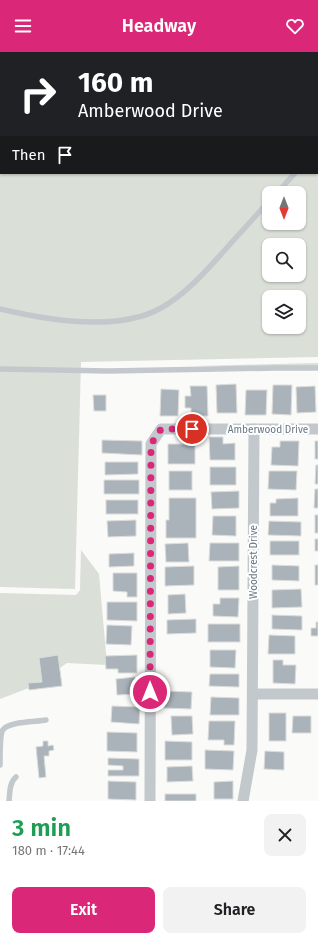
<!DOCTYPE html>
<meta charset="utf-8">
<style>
body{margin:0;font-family:"Fira Sans",sans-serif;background:#f2f2f2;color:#202124;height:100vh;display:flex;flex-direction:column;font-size:15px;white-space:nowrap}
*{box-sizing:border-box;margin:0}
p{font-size:13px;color:#757577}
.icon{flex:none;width:22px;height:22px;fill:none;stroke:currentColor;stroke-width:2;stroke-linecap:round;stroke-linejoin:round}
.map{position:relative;height:749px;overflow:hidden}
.panel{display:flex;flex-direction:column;background:#fff;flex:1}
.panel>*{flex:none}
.hud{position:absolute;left:0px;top:0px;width:318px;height:122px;box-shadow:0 1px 3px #0004;background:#202124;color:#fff;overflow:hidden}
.needle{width:26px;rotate:180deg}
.buttons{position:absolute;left:262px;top:134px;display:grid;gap:8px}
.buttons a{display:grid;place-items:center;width:44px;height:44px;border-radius:8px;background:#fff;box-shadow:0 1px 3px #0004;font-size:20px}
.pin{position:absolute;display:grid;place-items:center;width:34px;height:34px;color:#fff;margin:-17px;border:2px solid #fff;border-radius:50%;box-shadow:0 1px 4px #0007}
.me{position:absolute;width:44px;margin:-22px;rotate:0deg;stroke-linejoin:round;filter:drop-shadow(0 0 3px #0008)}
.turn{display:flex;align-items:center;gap:14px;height:84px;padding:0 12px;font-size:18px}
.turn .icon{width:52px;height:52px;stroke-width:2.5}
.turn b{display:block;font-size:28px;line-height:34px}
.then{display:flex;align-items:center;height:38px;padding:0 12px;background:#0003;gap:8px;font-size:15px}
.round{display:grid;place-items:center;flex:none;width:42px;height:42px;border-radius:8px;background:#f2f2f2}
.headline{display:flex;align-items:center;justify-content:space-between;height:68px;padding:0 12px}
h1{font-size:24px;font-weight:600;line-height:30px;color:#1e9e55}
.primary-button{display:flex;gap:8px;margin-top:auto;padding:8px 12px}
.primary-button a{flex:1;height:46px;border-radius:8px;background:#db2777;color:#fff;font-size:16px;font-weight:600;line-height:46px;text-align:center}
.primary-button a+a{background:#f2f2f2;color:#202124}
header{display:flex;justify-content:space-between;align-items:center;height:52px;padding:0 12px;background:#db2777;color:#fff;font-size:18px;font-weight:600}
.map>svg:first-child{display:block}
.green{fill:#dadfd7;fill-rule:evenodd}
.building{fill:#aab3b9;stroke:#dcdcda}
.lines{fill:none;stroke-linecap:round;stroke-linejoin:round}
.service{stroke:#c3c8cc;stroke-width:5.5}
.minor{stroke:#c3c8cc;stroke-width:11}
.route{stroke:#db2777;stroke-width:7;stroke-dasharray:0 12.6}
.labels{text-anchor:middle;stroke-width:4;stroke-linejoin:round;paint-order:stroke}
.street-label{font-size:10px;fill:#657683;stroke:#fff}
</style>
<header><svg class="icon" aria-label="menu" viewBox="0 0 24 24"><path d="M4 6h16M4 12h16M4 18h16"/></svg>Headway<svg class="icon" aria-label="heart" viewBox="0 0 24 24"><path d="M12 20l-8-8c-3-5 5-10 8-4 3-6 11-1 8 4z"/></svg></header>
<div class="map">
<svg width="318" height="749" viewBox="0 0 318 749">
<rect width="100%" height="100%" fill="#fafaf8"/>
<g class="green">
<path d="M0 0H318V305L81 310 75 537 0 535ZM1 1H317V121H1ZM269 141H299V171H269ZM269 193H299V223H269ZM269 245H299V275H269Z"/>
<polygon points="318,311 318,316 195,314"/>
<polygon points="81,498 99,522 107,613 67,611 34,634 0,647 0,541 76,543 80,538"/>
</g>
<g class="building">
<polygon points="236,332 237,361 217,361 216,333"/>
<polygon points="273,333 292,333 291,363 272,362"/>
<polygon points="190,334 207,334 208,364 191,364 191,356 185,356 185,344 191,344"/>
<polygon points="315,334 316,360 297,361 296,335"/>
<polygon points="161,337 179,338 178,364 160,364"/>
<polygon points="246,338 267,338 266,363 245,363"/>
<polygon points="93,343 106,343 106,359 94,359"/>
<polygon points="209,385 223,385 223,392 235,391 235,408 210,408"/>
<polygon points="102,388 142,389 142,403 102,401"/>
<polygon points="280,389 299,389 298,414 271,413 272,395 280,395"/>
<rect x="315" y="389" width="3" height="18"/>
<rect x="168" y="392" width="27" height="20"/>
<polygon points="105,410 138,410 138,422 105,423"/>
<polygon points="316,413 318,413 318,432 315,432"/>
<rect x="210" y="415" width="26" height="18"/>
<rect x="169" y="419" width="23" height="19"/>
<polygon points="269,419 297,419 296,438 268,437"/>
<rect x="104" y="428" width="35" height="14"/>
<polygon points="315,437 318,437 318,456 314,456"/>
<polygon points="239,439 239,456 212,457 211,440"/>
<polygon points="169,446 196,446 196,486 166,486 166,468 169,468"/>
<polygon points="298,446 298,464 270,464 270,451 276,451 276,447"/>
<rect x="106" y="448" width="32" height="14"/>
<rect x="315" y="463" width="3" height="18"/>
<polygon points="213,464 236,464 236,484 212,483"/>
<polygon points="136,468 136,484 108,485 107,469"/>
<polygon points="269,469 301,470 301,484 268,483"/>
<rect x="315" y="487" width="3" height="12"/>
<rect x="270" y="489" width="29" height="14"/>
<polygon points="188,491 189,510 166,510 165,492"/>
<polygon points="210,491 239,491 239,509 209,509"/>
<polygon points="134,501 134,514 109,515 109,502"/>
<polygon points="272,513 299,514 299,529 272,528"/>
<rect x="315" y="513" width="3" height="20"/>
<polygon points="194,514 194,533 165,534 165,515"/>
<polygon points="239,514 239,538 218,538 218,515"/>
<polygon points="113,521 137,521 137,545 127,545 127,540 113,539"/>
<polygon points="301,537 302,555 272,556 272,538"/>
<polygon points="185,542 186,561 168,562 168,543"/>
<polygon points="220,546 239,546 238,565 213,564 213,552 220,552"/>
<polygon points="107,550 137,550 137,569 107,568"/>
<polygon points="272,563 302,564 302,578 272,577"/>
<polygon points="196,567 196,581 167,582 167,568"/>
<polygon points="316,570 318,570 318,584 311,584 311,576 316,576"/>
<rect x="208" y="572" width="32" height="18"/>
<polygon points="107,573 132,574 131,593 106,592"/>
<polygon points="269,583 295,584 295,602 268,602"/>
<polygon points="210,598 236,598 235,616 210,615"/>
<polygon points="58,603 62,634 29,638 28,631 42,630 39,606"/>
<polygon points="137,603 137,621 118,621 118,617 106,617 105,604"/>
<polygon points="273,608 283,608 283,613 296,613 295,632 273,631"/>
<polygon points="210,622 239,622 239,635 209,634"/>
<polygon points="135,625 136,642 117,643 116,627"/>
<polygon points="164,639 192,640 191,657 164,656"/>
<polygon points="211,645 239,646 239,663 210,663"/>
<polygon points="112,654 140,655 139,672 111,670"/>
<rect x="269" y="661" width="17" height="28"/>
<polygon points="171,664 192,664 193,682 172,683"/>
<polygon points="293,664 311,664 311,681 292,681"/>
<polygon points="209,669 235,669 234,693 224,693 224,688 208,688"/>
<polygon points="107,680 137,681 137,700 107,699"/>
<polygon points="43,689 48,689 48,694 53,693 54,698 49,699 49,704 44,704 46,725 39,726 36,695 43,694"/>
<polygon points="165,689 192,690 192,708 165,708"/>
<polygon points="205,698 234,699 233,718 205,717"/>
<polygon points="265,699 284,700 284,718 264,717"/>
<polygon points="108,706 139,707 139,724 108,724 108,718 123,718 123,714 108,713"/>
<polygon points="192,714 193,729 167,730 167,715"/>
<polygon points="108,729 136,730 136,748 108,747"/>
<polygon points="233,729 233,747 214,747 214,730"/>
<rect x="165" y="742" width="31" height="7"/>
</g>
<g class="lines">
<g class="service">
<polyline points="317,98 318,97"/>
<polyline points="277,141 295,121"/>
<path d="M0 257C46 268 118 280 161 256 186 242 205 220 224 199 239 182 254 166 269 149"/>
<polyline points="0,317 109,319 276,316 318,316"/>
<path d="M0 713C0 704 0 686 2 679 7 669 36 670 46 668"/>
<path d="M9 749C10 741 9 731 16 725"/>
</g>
<g class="minor">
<polyline points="253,642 318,642"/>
<polyline points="150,749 151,392 161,377 318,377"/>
<polyline points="243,749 252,698 254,377"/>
</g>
</g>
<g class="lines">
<polyline class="route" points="150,640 151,392 161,377 192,377"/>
</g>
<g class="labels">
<g class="street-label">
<text x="268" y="381">Amberwood Drive</text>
<text transform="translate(253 510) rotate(-90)" y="4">Woodcrest Drive</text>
</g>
</g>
</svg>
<div class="buttons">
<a><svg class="needle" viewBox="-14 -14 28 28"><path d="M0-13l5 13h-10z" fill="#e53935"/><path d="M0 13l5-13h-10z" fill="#757577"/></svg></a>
<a><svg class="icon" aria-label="search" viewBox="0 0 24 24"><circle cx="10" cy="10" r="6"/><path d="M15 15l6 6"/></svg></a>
<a><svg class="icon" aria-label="layers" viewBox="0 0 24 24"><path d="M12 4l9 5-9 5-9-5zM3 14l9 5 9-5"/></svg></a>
</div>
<div class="pin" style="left:192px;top:377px;background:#d93025"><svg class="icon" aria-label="arrive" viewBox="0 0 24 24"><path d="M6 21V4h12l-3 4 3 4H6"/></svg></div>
<svg class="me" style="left:150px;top:640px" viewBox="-20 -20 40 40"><circle r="17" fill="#db2777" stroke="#fff" stroke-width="3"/><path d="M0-11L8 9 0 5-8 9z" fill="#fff"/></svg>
<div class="hud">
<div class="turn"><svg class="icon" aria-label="right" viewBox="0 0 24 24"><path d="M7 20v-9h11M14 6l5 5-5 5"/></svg><div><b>160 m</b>Amberwood Drive</div></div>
<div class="then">Then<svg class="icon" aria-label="arrive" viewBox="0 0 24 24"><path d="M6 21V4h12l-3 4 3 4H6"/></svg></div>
</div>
</div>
<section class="panel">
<div class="headline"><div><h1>3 min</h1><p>180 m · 17:44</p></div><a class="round"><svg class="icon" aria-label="close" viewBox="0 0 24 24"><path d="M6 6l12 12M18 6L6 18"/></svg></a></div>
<div class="primary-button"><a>Exit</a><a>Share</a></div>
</section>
